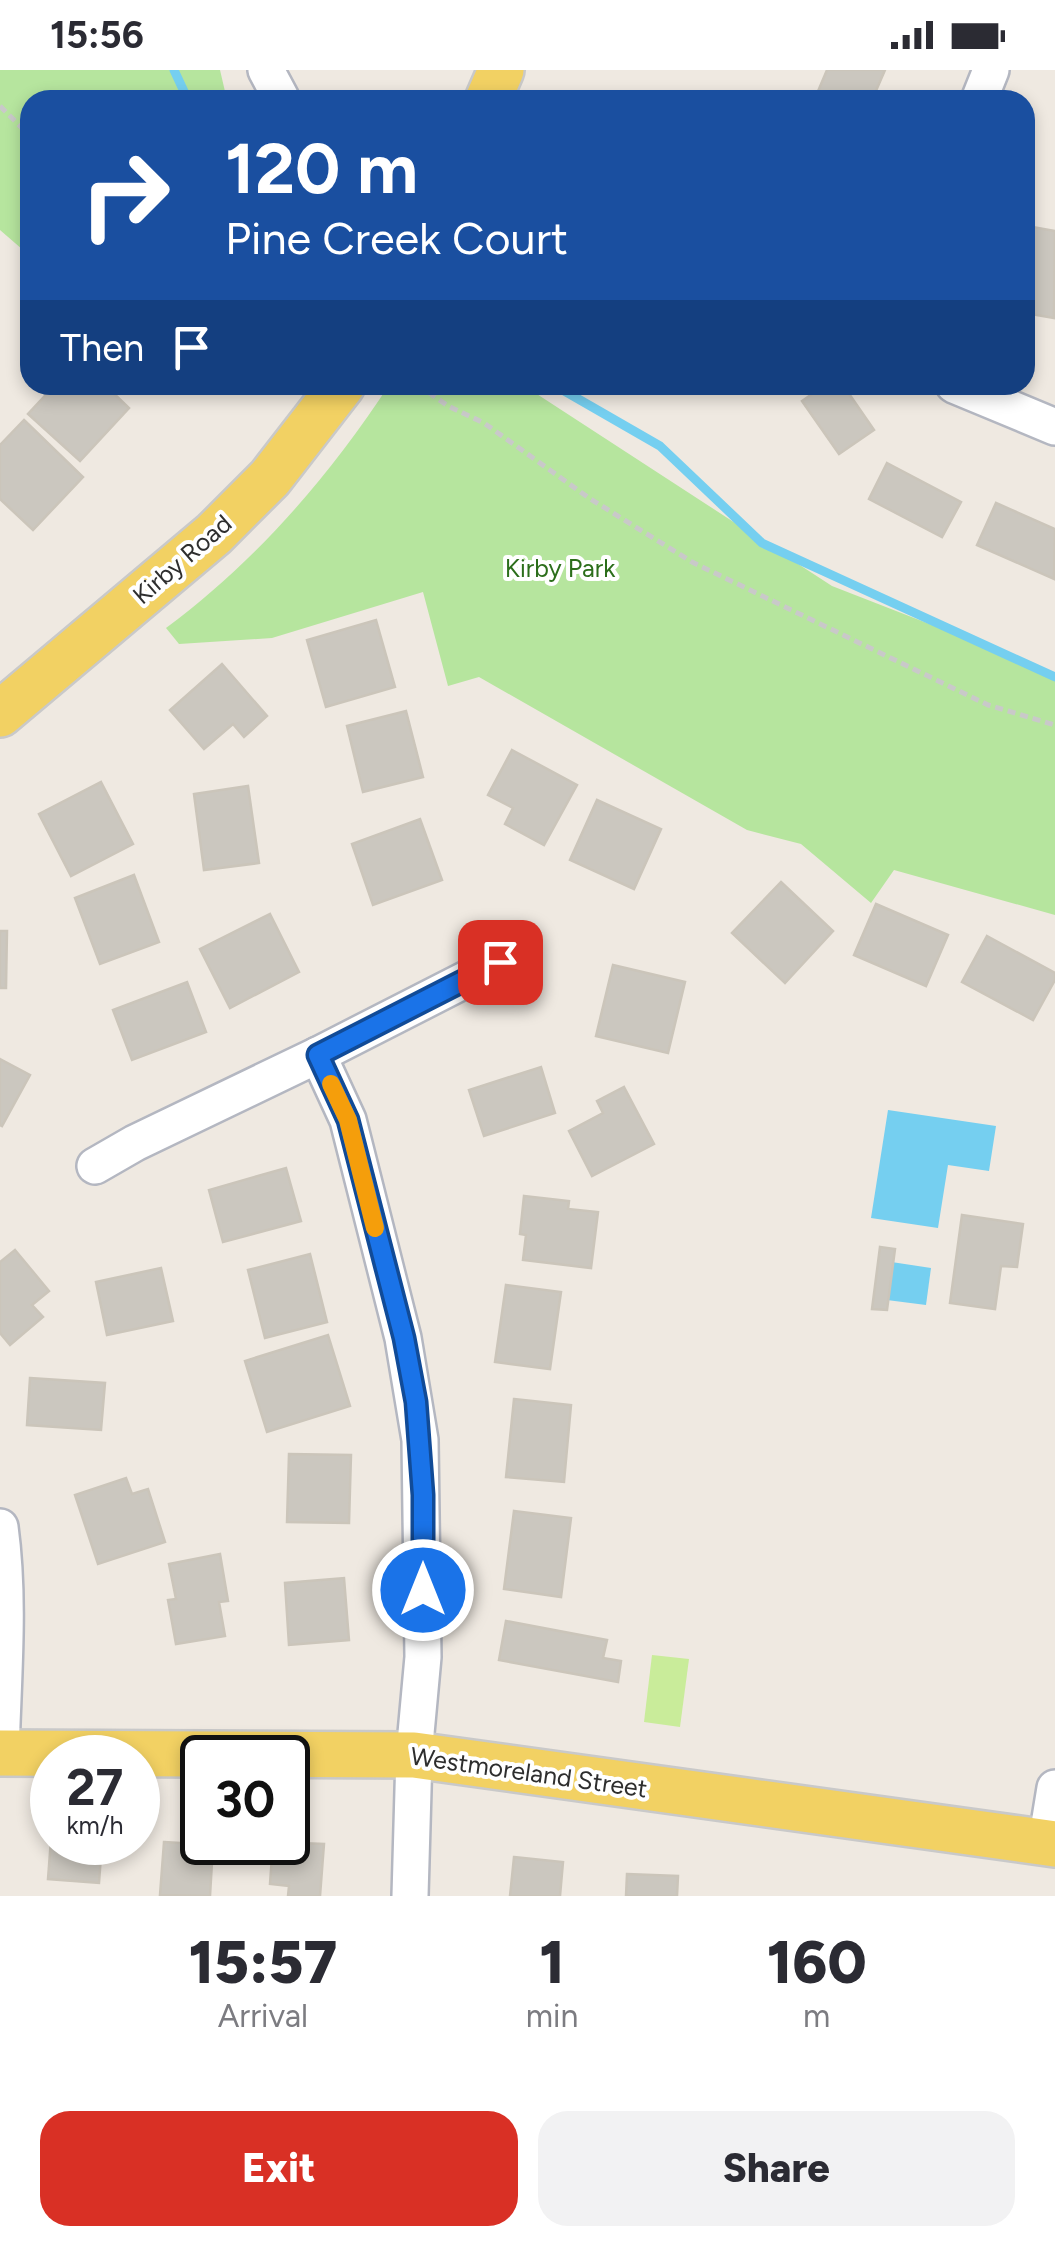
<!DOCTYPE html>
<style>
body{margin:0;font-family:Figtree,sans-serif;background:#f2f2f3;color:#2b2b33;height:100vh;display:flex;flex-direction:column;font-size:38px;white-space:nowrap}
*{box-sizing:border-box;margin:0}
p{font-size:32px;color:#7c7c81}
.icon{flex:none;width:55px;height:55px;fill:none;stroke:currentColor;stroke-width:2;stroke-linecap:round;stroke-linejoin:round}
.map{position:relative;height:1826px;overflow:hidden}
.details{display:flex;flex-direction:column;background:#fff;flex:1}
.details>*{flex:none}
.top-card{position:absolute;left:20px;top:20px;width:1015px;height:305px;border-radius:30px;box-shadow:0 5px 15px #0003;background:#1a4fa0;color:#fff;overflow:hidden}
.speed{position:absolute;left:30px;top:1665px;display:flex;gap:20px;font-size:50px;font-weight:700;text-align:center}
.speed>*{display:grid;place-content:center;width:130px;height:130px;border-radius:50%;background:#fff;box-shadow:0 5px 15px #0003;line-height:1}
.speed small{font-size:25px;font-weight:400}
.speed .limit{border:5px solid #111;border-radius:15px;background:#fff;color:#111}
.pin{position:absolute;display:grid;place-items:center;width:85px;height:85px;color:#fff;margin:-42px;border-radius:20px;box-shadow:0 5px 15px #0006}
.me{position:absolute;width:110px;margin:-55px;rotate:0deg;stroke-linejoin:round;filter:drop-shadow(0 0 8px #0008)}
.turn{display:flex;align-items:center;gap:35px;height:210px;padding:0 40px;font-size:45px}
.turn .icon{width:130px;height:130px;stroke-width:2.5}
.turn b{display:block;font-size:70px;line-height:85px}
.then{display:flex;align-items:center;height:95px;padding:0 40px;background:#0003;gap:20px;font-size:38px}
.eta{display:flex;justify-content:space-evenly;align-items:center;height:170px;text-align:center}
.eta b{font-size:60px;font-weight:800;line-height:70px}
.primary-button{display:flex;gap:20px;margin-top:auto;padding:20px 40px}
.primary-button a{flex:1;height:115px;border-radius:30px;background:#d93025;color:#fff;font-size:40px;font-weight:800;line-height:115px;text-align:center}
.primary-button a+a{background:#f2f2f3;color:#2b2b33}
.status{display:flex;justify-content:space-between;align-items:center;height:70px;padding:0 50px;background:#fff;direction:ltr}
.status svg{height:28px;fill:currentColor}
.map>svg:first-child{display:block}
.green{fill:#b6e59e}
.pitch{fill:#c9ec9a}
.water{fill:#75cff0}
.lines{fill:none;stroke-linecap:round;stroke-linejoin:round}
.stream{stroke:#75cff0;stroke-width:9}
.building{fill:#cbc7bf;stroke:#cbc5ba;stroke-width:2.5}
.minor-casing{stroke:#b4b7c1;stroke-width:40}
.major-casing{stroke:#c9c9c9;stroke-width:50}
.path{stroke:#c9c9c9;stroke-width:5;stroke-dasharray:8 5;stroke-linecap:butt}
.minor{stroke:#fff;stroke-width:35}
.major{stroke:#f2d163;stroke-width:45}
.route-casing{stroke:#114b97;stroke-width:25}
.route{stroke:#1a73e8;stroke-width:18}
.slow{stroke:#f59e0b;stroke-width:18}
.labels{text-anchor:middle;stroke-width:8;stroke-linejoin:round;paint-order:stroke}
.street-label{font-size:25px;fill:#2e2e2e;stroke:#fff}
.park-label{font-size:25px;fill:#2c6e1b;stroke:#fff}
</style>
<div class="status"><b>15:56</b><svg viewBox="0 0 49 12"><path d="M0 12V9h3v3zM5 12V6h3v6zM10 12V3h3v9zM15 12V0h3v12zM26 1h20v11H26zM47 4h2v5h-2z"/></svg></div>
<div class="map">
<svg width="1055" height="1826" viewBox="0 0 1055 1826">
<rect width="100%" height="100%" fill="#efe9e1"/>
<g class="green">
<polygon points="0,0 220,0 227,30 30,30 30,186 0,160"/>
<path d="M389 315H523L832 516 1055 603V845L894 800 871 833 801 774 747 760 479 607 448 616 423 522 272 568 179 574 166 558C256 491 328 408 389 315Z"/>
</g>
<polygon class="pitch" points="652,1585 689,1589 680,1657 644,1652"/>
<g class="water">
<polygon points="888,1040 996,1056 989,1101 948,1095 938,1158 871,1148"/>
<polygon points="885,1191 931,1198 926,1235 879,1229"/>
</g>
<g class="lines">
<g class="stream">
<polyline points="174,0 188,30"/>
<polyline points="554,315 660,376 762,473 1055,607"/>
</g>
</g>
<g class="building">
<polygon points="827,0 885,0 872,30 827,30 816,26"/>
<polygon points="1027,156 1055,161 1054,248 1025,243"/>
<polygon points="55,315 105,315 129,338 80,391 28,344"/>
<polygon points="825,315 843,315 874,360 839,384 802,331"/>
<polygon points="24,350 83,407 33,460 0,429 0,375"/>
<polygon points="887,393 961,432 942,467 869,429"/>
<polygon points="996,433 1055,459 1054,509 977,475"/>
<polygon points="376,550 395,617 326,637 307,570"/>
<polygon points="222,594 267,646 244,667 233,654 204,679 170,640"/>
<polygon points="406,641 423,707 363,722 347,656"/>
<polygon points="512,680 577,715 544,775 505,754 513,738 488,725"/>
<polygon points="101,712 133,774 71,806 39,744"/>
<polygon points="248,716 259,793 204,800 194,724"/>
<polygon points="597,730 661,759 634,819 570,790"/>
<polygon points="420,749 442,810 373,835 352,774"/>
<polygon points="134,805 159,872 100,894 75,828"/>
<polygon points="781,812 833,861 785,913 732,863"/>
<polygon points="876,834 948,865 926,916 854,885"/>
<polygon points="270,844 299,902 230,938 200,879"/>
<polygon points="0,861 7,861 6,918 0,918"/>
<polygon points="987,866 1055,903 1055,910 1033,950 962,912"/>
<polygon points="613,895 685,912 668,983 596,966"/>
<polygon points="187,912 206,962 132,990 113,940"/>
<polygon points="0,989 30,1005 2,1056 0,1055"/>
<polygon points="541,997 555,1043 484,1066 469,1020"/>
<polygon points="624,1017 654,1074 592,1106 569,1061 603,1043 597,1031"/>
<polygon points="286,1098 301,1151 223,1172 209,1120"/>
<polygon points="524,1126 569,1131 568,1139 598,1142 591,1198 523,1190 526,1165 520,1164"/>
<polygon points="962,1145 1023,1154 1017,1197 1001,1196 995,1239 950,1233"/>
<polygon points="880,1177 895,1179 887,1240 872,1239"/>
<polygon points="15,1180 49,1221 32,1235 43,1247 10,1275 0,1263 0,1192"/>
<polygon points="310,1184 327,1252 265,1268 248,1200"/>
<polygon points="161,1198 173,1251 107,1265 96,1212"/>
<polygon points="506,1215 561,1222 550,1299 495,1292"/>
<polygon points="328,1265 350,1336 267,1362 245,1291"/>
<polygon points="30,1308 105,1313 101,1360 27,1355"/>
<polygon points="514,1329 571,1335 564,1412 506,1407"/>
<polygon points="289,1384 351,1385 349,1453 287,1452"/>
<polygon points="126,1408 132,1424 148,1419 165,1472 98,1494 75,1425"/>
<polygon points="514,1441 571,1448 561,1527 504,1519"/>
<polygon points="220,1484 228,1531 219,1532 225,1566 176,1574 168,1530 176,1529 169,1494"/>
<polygon points="344,1508 349,1570 289,1575 285,1513"/>
<polygon points="506,1551 607,1570 603,1588 621,1591 618,1612 499,1590"/>
<polygon points="51,1769 52,1772 102,1772 99,1813 48,1809"/>
<polygon points="164,1772 213,1775 210,1826 160,1825"/>
<polygon points="273,1772 324,1774 320,1826 288,1826 289,1816 270,1814"/>
<polygon points="514,1787 563,1792 560,1826 510,1826"/>
<polygon points="627,1804 678,1806 677,1826 626,1826"/>
</g>
<g class="lines">
<defs>
<g id="minor">
<polyline points="266,0 282,30"/>
<polyline points="979,30 991,0"/>
<polyline points="954,315 1055,357"/>
<polyline points="318,985 348,1050 403,1268 420,1370 423,1587 414,1685 410,1826"/>
<polyline points="95,1096 135,1073 318,985 500,892"/>
<path d="M0 1457C10 1531 3 1608 1 1683"/>
<polyline points="1046,1773 1055,1718"/>
</g>
<g id="major">
<polyline points="488,30 501,0"/>
<polyline points="0,644 214,464 270,408 342,315"/>
<polyline points="0,1683 414,1685 1055,1774"/>
</g>
</defs>
<use href="#minor" class="minor-casing"/>
<use href="#major" class="major-casing"/>
<g class="path">
<polyline points="0,36 30,66"/>
<polyline points="418,315 448,336 484,353 589,428 692,492 988,635 1055,655"/>
</g>
<use href="#minor" class="minor"/>
<use href="#major" class="major"/>
</g>
<g class="lines">
<defs>
<polyline id="route" points="423,1520 423,1425 416,1332 404,1268 348,1050 318,985 500,892"/>
</defs>
<use href="#route" class="route-casing"/>
<use href="#route" class="route"/>
<polyline class="slow" points="331,1014 348,1050 375,1158"/>
</g>
<g class="labels">
<g class="street-label">
<text transform="translate(182 489) rotate(-41)" y="9">Kirby Road</text>
<text transform="translate(529 1702) rotate(8)" y="9">Westmoreland Street</text>
</g>
<g class="park-label">
<text x="560" y="507">Kirby Park</text>
</g>
</g>
</svg>
<div class="speed"><div>27<small>km/h</small></div><div class="limit">30</div></div>
<div class="pin" style="left:500px;top:892px;background:#d93025"><svg class="icon" aria-label="arrive" viewBox="0 0 24 24"><path d="M6 21V4h12l-3 4 3 4H6"/></svg></div>
<svg class="me" style="left:423px;top:1520px" viewBox="-20 -20 40 40"><circle r="17" fill="#1a73e8" stroke="#fff" stroke-width="3"/><path d="M0-11L8 9 0 5-8 9z" fill="#fff"/></svg>
<div class="top-card">
<div class="turn"><svg class="icon" aria-label="right" viewBox="0 0 24 24"><path d="M7 20v-9h11M14 6l5 5-5 5"/></svg><div><b>120 m</b>Pine Creek Court</div></div>
<div class="then">Then<svg class="icon" aria-label="arrive" viewBox="0 0 24 24"><path d="M6 21V4h12l-3 4 3 4H6"/></svg></div>
</div>
</div>
<section class="details">
<div class="eta">
<div><b>15:57</b><p>Arrival</p></div>
<div><b>1</b><p>min</p></div>
<div><b>160</b><p>m</p></div>
</div>
<div class="primary-button"><a>Exit</a><a>Share</a></div>
</section>
